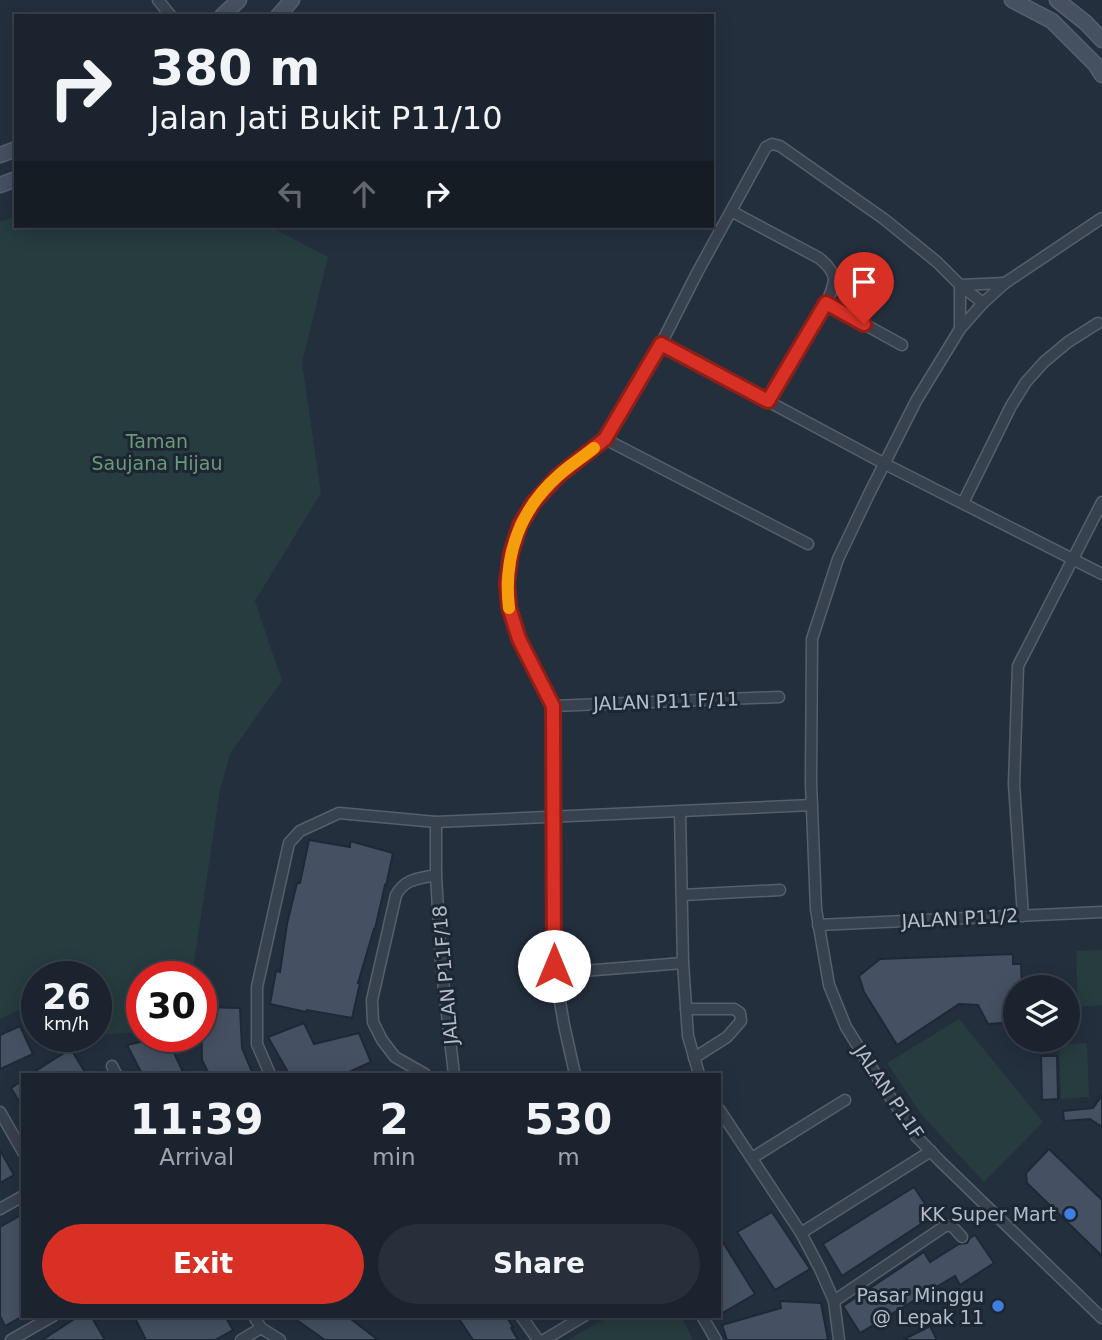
<!DOCTYPE html>
<style>
body{margin:0;font-family:"DejaVu Sans",sans-serif;background:#282f3a;color:#f1f3f6;height:100vh;display:flex;flex-direction:column;font-size:26px;white-space:nowrap}
*{box-sizing:border-box;margin:0}
p{font-size:23px;color:#a0a4aa}
.icon{flex:none;width:38px;height:38px;fill:none;stroke:currentColor;stroke-width:2;stroke-linecap:round;stroke-linejoin:round}
.map{position:relative;flex:1;overflow:hidden}
.side{position:absolute;left:21px;top:1073px;width:700px;height:245px;display:flex;flex-direction:column;background:#1b232e;border-radius:0px;box-shadow:0 4px 18px #0003,0 0 0 2px #39404a}
.side>*{flex:none}
.hud{position:absolute;left:14px;top:14px;width:700px;height:214px;border-radius:0px;box-shadow:0 4px 18px #0003,0 0 0 2px #39404a;background:#1b232e;color:#f1f3f6;overflow:hidden}
.fabs{position:absolute;left:1003px;top:975px;display:grid;gap:14px}
.fabs a{display:grid;place-items:center;width:77px;height:77px;border-radius:50%;background:#1b232e;box-shadow:0 4px 18px #0003,0 0 0 2px #39404a;font-size:35px}
.speed{position:absolute;left:21px;top:961px;display:flex;gap:14px;font-size:35px;font-weight:700;text-align:center}
.speed>*{display:grid;place-content:center;width:91px;height:91px;border-radius:50%;background:#1b232e;box-shadow:0 4px 18px #0003,0 0 0 2px #39404a;line-height:1}
.speed small{font-size:18px;font-weight:400}
.speed .limit{border:10px solid #d22;background:#fff;color:#111}
.pin{position:absolute;display:grid;place-items:center;width:60px;height:60px;color:#fff;margin:-72px -30px;border-radius:50% 50% 50% 0;rotate:-45deg;box-shadow:0 0 7px #0007}
.pin .icon{rotate:45deg}
.me{position:absolute;width:77px;margin:-38px;rotate:0deg;stroke-linejoin:round;filter:drop-shadow(0 0 5px #0008)}
.turn{display:flex;align-items:center;gap:24px;height:147px;padding:0 21px;font-size:32px}
.turn .icon{width:91px;height:91px;stroke-width:2.5}
.turn b{display:block;font-size:49px;line-height:60px}
.lanes{display:flex;align-items:center;height:66px;padding:0 21px;background:#0003;justify-content:center;gap:35px;direction:ltr}
.lanes .off{opacity:.35}
.eta{display:flex;justify-content:space-evenly;align-items:center;height:119px;text-align:center}
.eta b{font-size:42px;font-weight:700;line-height:49px}
.cta{display:flex;gap:14px;margin-top:auto;padding:14px 21px}
.cta a{flex:1;height:80px;border-radius:42px;background:#d93025;color:#fff;font-size:28px;font-weight:700;line-height:80px;text-align:center}
.cta a+a{background:#282f3a;color:#f1f3f6}
.map>svg:first-child{display:block}
.green{fill:#263c3f}
.building{fill:#455162;stroke:#1f2835;stroke-width:2}
.lines{fill:none;stroke-linecap:round;stroke-linejoin:round}
.street-casing{stroke:#565f6c;stroke-width:13}
.secondary-casing{stroke:#565f6c;stroke-width:17}
.street{stroke:#38414e;stroke-width:10}
.secondary{stroke:#465061;stroke-width:14}
.route-casing{stroke:#8d1f18;stroke-width:18}
.route{stroke:#d93025;stroke-width:12}
.slow{stroke:#f59e0b;stroke-width:12}
.shop-dot{fill:#3f7fe0;stroke:#1d2633;stroke-width:2.5}
.labels{text-anchor:middle;stroke-width:6;stroke-linejoin:round;paint-order:stroke}
.park-label{font-size:19px;fill:#6b9a76;stroke:#1d2633}
.street-label{font-size:19px;fill:#b4bcc9;stroke:#1d2633}
.poi-label{font-size:19px;fill:#b4bcc9;stroke:#1d2633;text-anchor:end}
</style>
<div class="map">
<svg width="1102" height="1340" viewBox="0 0 1102 1340">
<rect width="100%" height="100%" fill="#242f3e"/>
<g class="green">
<polygon points="16,216 16,226 269,226 328,257 302,363 321,493 255,601 282,681 230,754 220,790 192,976 142,976 142,1032 96,1035 96,976 37,976 37,1022 18,1010 0,1019 0,222"/>
<polygon points="1102,950 1102,1005 1078,1007 1076,951"/>
<polygon points="959,1019 1043,1122 984,1182 921,1114 887,1063"/>
<polygon points="1087,1043 1089,1097 1061,1099 1059,1045"/>
<polygon points="610,1316 681,1316 693,1340 568,1340"/>
</g>
<g class="building">
<polygon points="309,840 350,847 350,841 393,853 386,886 385,885 375,929 374,929 358,983 360,983 352,1018 307,1010 306,1012 270,1004 276,971 280,972 287,924 297,883 300,883"/>
<polygon points="1013,954 1013,964 1021,964 1022,987 1015,987 1015,1022 988,1024 978,1005 959,1004 897,1045 864,992 859,976 880,959"/>
<polygon points="201,1007 240,1008 242,1048 253,1074 209,1074 202,1060"/>
<polygon points="304,1023 314,1044 359,1033 371,1062 345,1074 289,1074 268,1037"/>
<polygon points="20,1026 33,1054 0,1069 0,1035"/>
<polygon points="166,1036 184,1074 142,1074 127,1045"/>
<polygon points="71,1049 86,1074 31,1074 56,1058"/>
<polygon points="1041,1056 1057,1056 1058,1099 1042,1100"/>
<polygon points="23,1080 23,1108 11,1088"/>
<polygon points="1102,1095 1102,1127 1090,1119 1064,1121 1063,1111 1093,1108"/>
<polygon points="1049,1149 1102,1200 1102,1256 1027,1183 1026,1173"/>
<polygon points="0,1150 14,1175 0,1183"/>
<polygon points="914,1187 933,1216 842,1276 823,1244"/>
<polygon points="772,1212 810,1269 775,1290 737,1232"/>
<polygon points="23,1214 23,1316 5,1326 0,1316 0,1227"/>
<polygon points="975,1235 994,1263 960,1285 955,1276 860,1333 843,1306 924,1252 930,1262 959,1244 967,1243 970,1238"/>
<polygon points="719,1236 755,1294 719,1315"/>
<polygon points="780,1301 821,1303 828,1340 727,1340 722,1325 781,1308"/>
<polygon points="79,1316 91,1316 105,1340 42,1340"/>
<polygon points="134,1316 225,1316 233,1330 215,1340 146,1340"/>
<polygon points="291,1316 347,1316 378,1340 325,1340"/>
<polygon points="457,1316 506,1316 513,1327 511,1328 518,1340 473,1340"/>
<polygon points="930,1326 937,1340 903,1340"/>
</g>
<g class="lines">
<defs>
<g id="street">
<polyline points="158,0 171,16"/>
<path d="M731 211 819 258C839 274 836 282 826 303L768 401"/>
<polyline points="1102,218 1005,283 983,303 960,329 916,401 869,494 838,559 812,639 811,783 816,909 829,985 846,1027 881,1083 916,1136 940,1161 1102,1318"/>
<polyline points="826,303 902,345"/>
<polyline points="960,329 960,285 1005,283"/>
<polyline points="661,344 885,464 1102,574"/>
<polyline points="605,439 808,544"/>
<polyline points="963,503 1011,406 1026,382 1044,362 1068,342 1098,323"/>
<polyline points="553,706 779,697"/>
<polyline points="680,812 683,963 688,1036 699,1074"/>
<polyline points="436,822 436,875 441,963 454,1074"/>
<polyline points="682,895 780,890"/>
<polyline points="1023,916 1014,784 1018,666 1102,502"/>
<polyline points="818,925 1102,912"/>
<polyline points="583,971 683,963"/>
<polyline points="686,1009 734,1009 740,1013 741,1021 727,1037 694,1058"/>
<polyline points="112,1066 116,1074"/>
<polyline points="270,1074 257,1044 257,987 289,843 300,831 339,813 436,822 812,805"/>
<path d="M425 1074 395 1057 382 1040 373 1022 372 1000 396 895C406 878 418 879 436 875"/>
<polyline points="575,1074 564,1025 554,966 553,706 519,639 509,607 507,584 511,553 520,525 535,502 558,476 605,439 661,344 697,273 766,147 772,144 780,146 884,219 937,262 960,285 983,303"/>
<polyline points="719,1109 801,1233 820,1269 834,1301 839,1340"/>
<polyline points="0,1112 23,1152"/>
<polyline points="752,1158 845,1100"/>
<polyline points="0,1209 23,1196"/>
<polyline points="801,1233 931,1151"/>
<polyline points="834,1301 945,1226 952,1226 962,1237"/>
<polyline points="254,1316 261,1328 280,1340"/>
<polyline points="521,1316 538,1340"/>
<polyline points="702,1316 716,1340"/>
<polyline points="11,1340 53,1316"/>
<polyline points="241,1340 261,1328"/>
<polyline points="544,1340 584,1316"/>
</g>
<g id="secondary">
<polyline points="1012,0 1052,21 1095,64 1102,75"/>
<polyline points="1057,0 1086,23 1102,40"/>
<polyline points="222,16 239,0"/>
<polyline points="278,16 292,0"/>
<polyline points="0,155 16,149"/>
<polyline points="0,185 16,179"/>
</g>
</defs>
<use href="#street" class="street-casing"/>
<use href="#secondary" class="secondary-casing"/>
<use href="#street" class="street"/>
<use href="#secondary" class="secondary"/>
</g>
<g class="lines">
<defs>
<polyline id="route" points="554,966 553,706 519,639 509,607 507,583 511,553 520,525 534,502 558,476 605,439 661,344 768,401 826,303 864,324"/>
</defs>
<use href="#route" class="route-casing"/>
<use href="#route" class="route"/>
<path class="slow" d="M509 608C503 556 520 509 559 475 570 465 583 457 594 448"/>
</g>
<g class="shop-dot">
<circle cx="1070" cy="1214" r="7"/>
<circle cx="998" cy="1306" r="7"/>
</g>
<g class="labels">
<g class="park-label">
<text x="157" y="448">Taman<tspan x="157" dy="22">Saujana Hijau</tspan></text>
</g>
<g class="street-label">
<text transform="translate(666 701) rotate(-2)" y="7">JALAN P11 F/11</text>
<text transform="translate(960 918) rotate(-3)" y="7">JALAN P11/2</text>
<text transform="translate(445 975) rotate(-95)" y="7">JALAN P11F/18</text>
<text transform="translate(889 1092) rotate(56)" y="7">JALAN P11F</text>
</g>
<g class="poi-label">
<text x="1056" y="1221">KK Super Mart</text>
<text x="984" y="1302">Pasar Minggu<tspan x="984" dy="22">@ Lepak 11</tspan></text>
</g>
</g>
</svg>
<div class="fabs">
<a><svg class="icon" aria-label="layers" viewBox="0 0 24 24"><path d="M12 4l9 5-9 5-9-5zM3 14l9 5 9-5"/></svg></a>
</div>
<div class="speed"><div>26<small>km/h</small></div><div class="limit">30</div></div>
<div class="pin" style="left:864px;top:324px;background:#d93025"><svg class="icon" aria-label="arrive" viewBox="0 0 24 24"><path d="M6 21V4h12l-3 4 3 4H6"/></svg></div>
<svg class="me" style="left:554px;top:966px" viewBox="-20 -20 40 40"><circle r="19" fill="#fff"/><path d="M0-13L10 11 0 6-10 11z" fill="#d93025"/></svg>
<div class="hud">
<div class="turn"><svg class="icon" aria-label="right" viewBox="0 0 24 24"><path d="M7 20v-9h11M14 6l5 5-5 5"/></svg><div><b>380 m</b>Jalan Jati Bukit P11/10</div></div>
<div class="lanes"><svg class="icon off" aria-label="left" viewBox="0 0 24 24"><path d="M17 20v-9H6M10 6l-5 5 5 5"/></svg><svg class="icon off" aria-label="ahead" viewBox="0 0 24 24"><path d="M12 20V5M6 11l6-6 6 6"/></svg><svg class="icon" aria-label="right" viewBox="0 0 24 24"><path d="M7 20v-9h11M14 6l5 5-5 5"/></svg></div>
</div>
<section class="side">
<div class="eta">
<div><b>11:39</b><p>Arrival</p></div>
<div><b>2</b><p>min</p></div>
<div><b>530</b><p>m</p></div>
</div>
<div class="cta"><a>Exit</a><a>Share</a></div>
</section>
</div>
